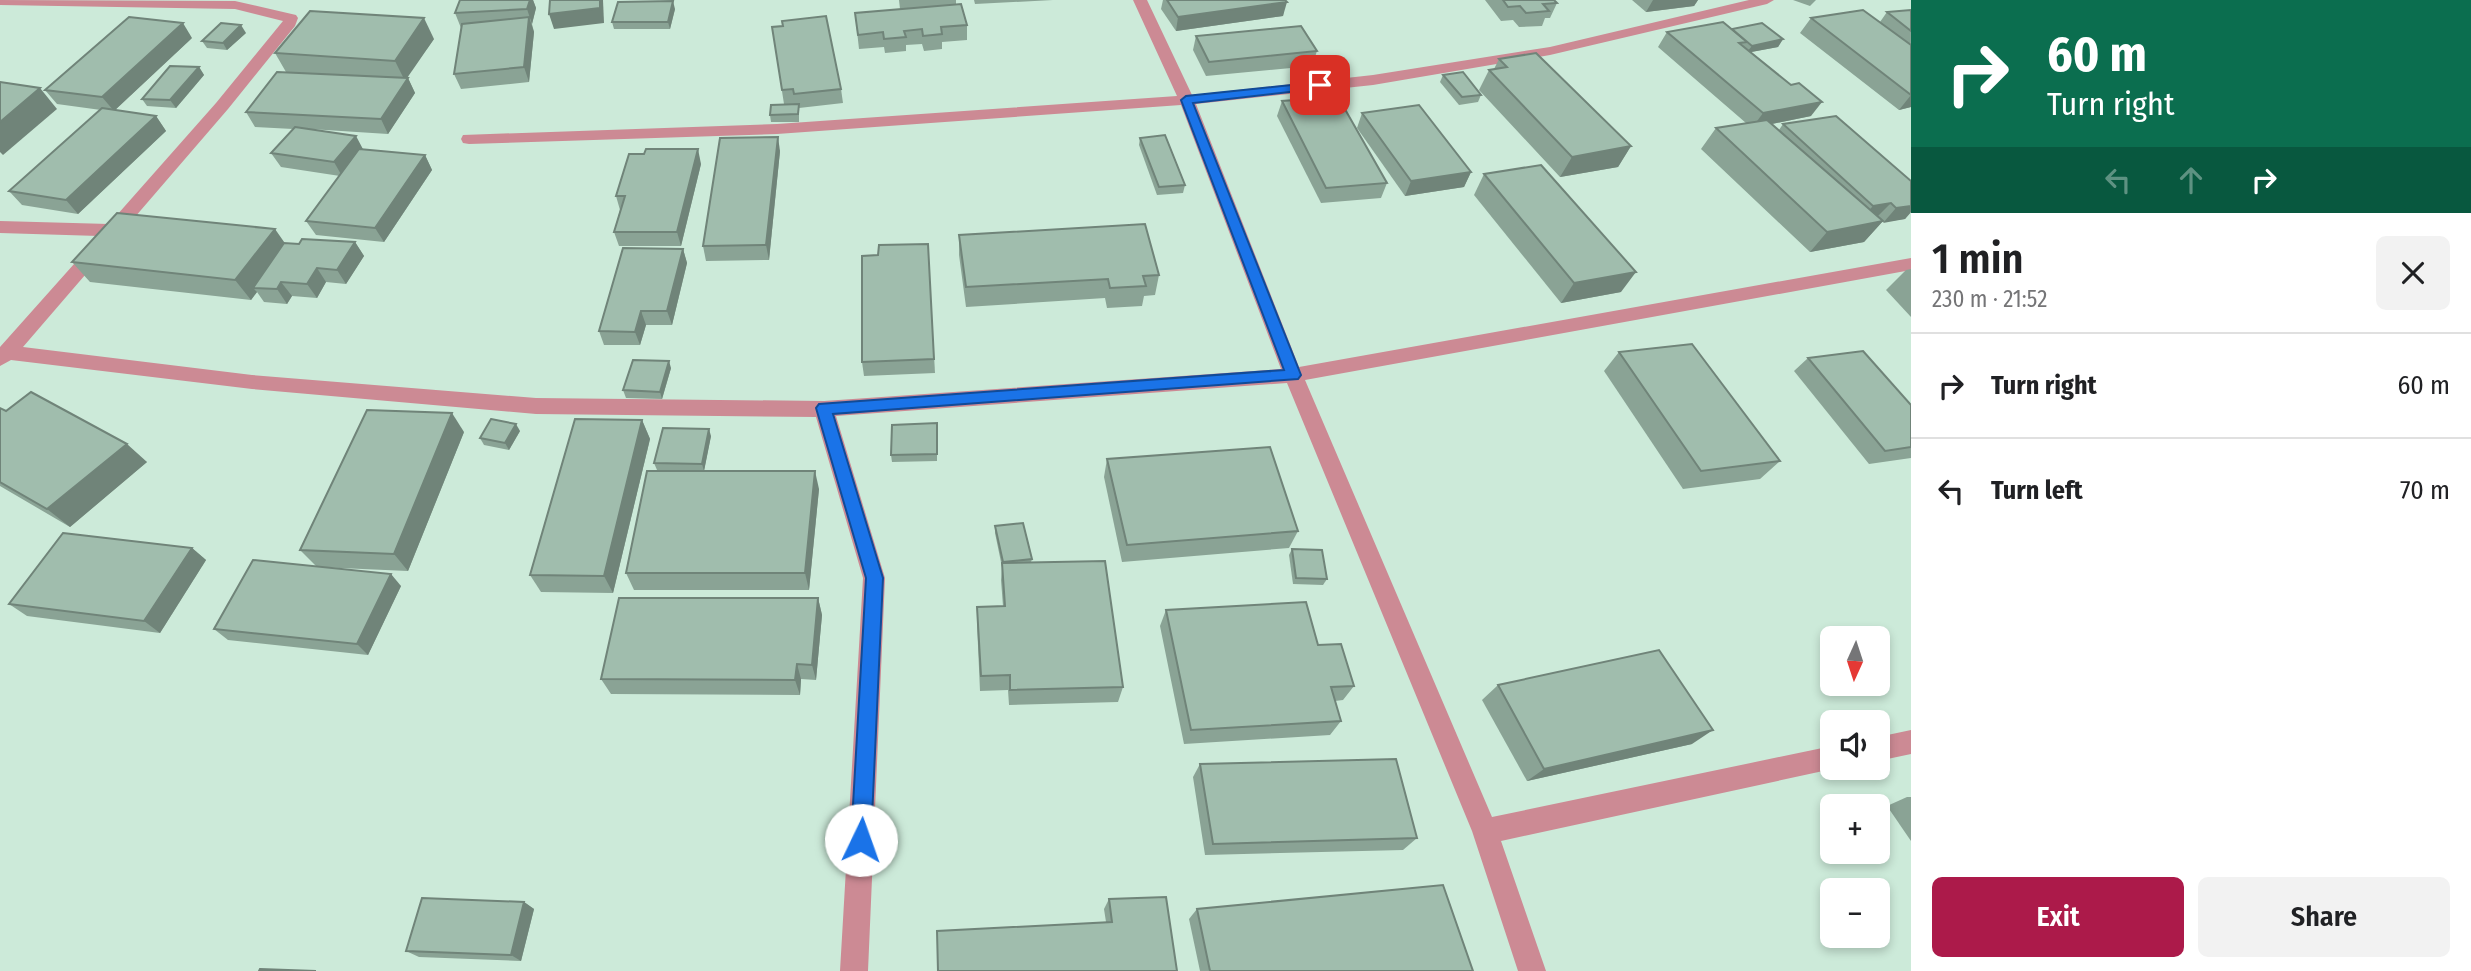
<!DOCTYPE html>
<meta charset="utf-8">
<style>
body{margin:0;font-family:"Fira Sans Condensed",sans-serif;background:#f2f2f2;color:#202124;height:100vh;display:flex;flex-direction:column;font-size:26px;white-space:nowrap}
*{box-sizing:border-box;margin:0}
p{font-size:23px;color:#757577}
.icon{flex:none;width:38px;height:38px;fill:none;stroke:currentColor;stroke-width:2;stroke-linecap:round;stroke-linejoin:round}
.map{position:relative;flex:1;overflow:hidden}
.sheet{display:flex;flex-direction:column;background:#fff;width:560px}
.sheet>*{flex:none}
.banner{background:#0b6e4f;color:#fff;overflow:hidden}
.needle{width:46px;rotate:183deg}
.controls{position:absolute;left:1820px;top:626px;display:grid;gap:14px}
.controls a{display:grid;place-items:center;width:70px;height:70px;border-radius:10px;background:#fff;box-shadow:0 4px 10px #0003;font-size:35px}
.pin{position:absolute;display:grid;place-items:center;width:60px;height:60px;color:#fff;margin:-30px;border-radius:14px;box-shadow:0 4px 10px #0006}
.me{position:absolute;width:77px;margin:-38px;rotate:3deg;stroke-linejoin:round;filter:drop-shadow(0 0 5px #0008)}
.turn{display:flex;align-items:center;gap:24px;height:147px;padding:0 21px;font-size:32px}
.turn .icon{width:91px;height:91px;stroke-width:2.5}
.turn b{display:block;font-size:49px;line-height:60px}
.lanes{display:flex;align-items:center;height:66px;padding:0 21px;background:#0003;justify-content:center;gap:35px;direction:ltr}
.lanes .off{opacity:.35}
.round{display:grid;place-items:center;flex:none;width:74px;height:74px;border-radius:10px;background:#f2f2f2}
.headline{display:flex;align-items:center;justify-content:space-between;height:119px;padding:0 21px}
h1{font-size:42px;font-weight:600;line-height:52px}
.button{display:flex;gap:14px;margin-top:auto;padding:14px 21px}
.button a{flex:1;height:80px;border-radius:10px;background:#ac1a4a;color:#fff;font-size:28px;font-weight:600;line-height:80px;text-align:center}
.button a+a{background:#f2f2f2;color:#202124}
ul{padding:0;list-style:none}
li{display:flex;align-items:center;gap:21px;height:105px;padding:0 21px;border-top:2px solid #e0e0e0}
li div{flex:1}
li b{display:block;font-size:26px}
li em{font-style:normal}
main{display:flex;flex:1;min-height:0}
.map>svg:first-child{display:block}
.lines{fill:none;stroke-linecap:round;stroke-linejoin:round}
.minor{fill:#cc8a94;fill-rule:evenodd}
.wall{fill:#8aa395}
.shaded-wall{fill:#708479}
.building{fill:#a0bdad;stroke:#708479;stroke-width:2}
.route{fill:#1a73e8;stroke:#114b97;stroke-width:2}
</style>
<main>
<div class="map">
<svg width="1911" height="971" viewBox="0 0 1911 971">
<rect width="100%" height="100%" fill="#ccead9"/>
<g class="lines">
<g class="minor">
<polygon points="0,0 235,1 296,15 298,18 295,26 228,109 23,347 252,375 536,398 824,401 1281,369 1181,105 777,134 469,144 463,143 461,139 463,135 777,124 1177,96 1133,0 1147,0 1192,95 1373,75 1550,47 1749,0 1774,0 1767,4 1550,55 1373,85 1196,104 1299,367 1911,258 1911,270 1305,380 1492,817 1832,746 1832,768 1837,768 1501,841 1546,971 1518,971 1472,831 1287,383 836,416 885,578 868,971 840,971 863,578 816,417 536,414 252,389 11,360 0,366 0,347 99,236 0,233 0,221 109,224 216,103 283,21 235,9 0,5"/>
<polygon points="1911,730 1911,754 1878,761 1878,737"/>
</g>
</g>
<g class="wall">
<polygon points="460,0 533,0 536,8 532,24 534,32 529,82 461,89 454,74 461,28 455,13"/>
<polygon points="899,0 956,0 956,5 967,25 967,40 942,42 942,49 924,51 922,44 906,45 906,51 885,53 884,47 859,49 855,13 900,9"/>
<polygon points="974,0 1053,0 975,4"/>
<polygon points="1163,0 1285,0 1283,16 1176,31 1161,9"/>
<polygon points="1485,0 1554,0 1557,3 1550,18 1545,18 1542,26 1519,27 1513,20 1501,21"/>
<polygon points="1632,0 1698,0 1694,6 1646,12"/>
<polygon points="1793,0 1816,0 1810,6"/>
<polygon points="675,9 670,29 614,29 612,22"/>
<polygon points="1911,10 1911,107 1899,110 1800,33 1811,18 1880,22 1887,12"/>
<polygon points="772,27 841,89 843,103 799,108 799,122 771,122 770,115 784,104"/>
<polygon points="1732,29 1783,39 1778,47 1751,52 1791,85 1811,116 1772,124 1779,130 1783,124 1911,181 1911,212 1905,219 1882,222 1864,242 1810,252 1701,149 1716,128 1746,123 1658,47 1667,32"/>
<polygon points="246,33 227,50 207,48 202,41"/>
<polygon points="1196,36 1317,51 1312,66 1206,76 1193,50"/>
<polygon points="192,38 115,110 156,116 166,131 78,214 22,205 9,191 101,110 57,104 45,90"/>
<polygon points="434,39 406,78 408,78 415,93 388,134 310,129 363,150 425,155 432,170 384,242 316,235 306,221 340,176 281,167 271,153 293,129 255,127 246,112 286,72 275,53"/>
<polygon points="1499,59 1631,146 1618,167 1560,177 1479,90 1489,70 1494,69"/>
<polygon points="199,67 204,75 176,108 147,106 142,99"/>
<polygon points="1443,75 1481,95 1478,102 1459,105 1440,82"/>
<polygon points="1282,101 1387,183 1381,198 1321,203 1277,116"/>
<polygon points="1362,113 1471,172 1464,187 1405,196 1357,128"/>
<polygon points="1140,138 1185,185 1183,193 1157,195 1139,145"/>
<polygon points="780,151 769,260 706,261 703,246"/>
<polygon points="701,164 681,246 619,246 614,232 620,210 616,196"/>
<polygon points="1484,174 1621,292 1561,303 1474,195"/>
<polygon points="959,235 1159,275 1155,295 1144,296 1142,306 1107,308 1105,298 966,307 959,255"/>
<polygon points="355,242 364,256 346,284 326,282 317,298 292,296 287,304 264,302 257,292 251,300 90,282 72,262 284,243 299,244"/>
<polygon points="928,244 935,373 864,376 862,362 878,255"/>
<polygon points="683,249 687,263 672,325 646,325 640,345 604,345 599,331"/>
<polygon points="1911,269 1911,317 1886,290 1906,270"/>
<polygon points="1619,352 1780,461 1760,479 1683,489 1604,371"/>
<polygon points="1808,358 1911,405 1911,458 1869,464 1794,371"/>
<polygon points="671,368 662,399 626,398 623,390"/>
<polygon points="0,408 6,411 147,462 70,527 0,486"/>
<polygon points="642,420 650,439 613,593 541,592 530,575"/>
<polygon points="937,423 937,461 892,462 891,455"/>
<polygon points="520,431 509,450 484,445 480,438"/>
<polygon points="464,432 408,571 317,567 401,586 368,655 228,640 214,629 317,567 300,550"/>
<polygon points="711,436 704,471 819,489 809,590 634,590 626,573 692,471 657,470 654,463"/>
<polygon points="1107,459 1298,531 1289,548 1122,562 1104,477"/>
<polygon points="995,526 1032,559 1031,562 1123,687 1118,702 1009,705 1008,690 980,691 977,623 977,607 1003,606 1001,580 1002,567 995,533"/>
<polygon points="192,548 206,560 160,633 27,616 9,604"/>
<polygon points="1292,549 1327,579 1323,585 1293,584 1289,555"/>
<polygon points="818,598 822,615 816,680 801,679 800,695 611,694 601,679"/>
<polygon points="1166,610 1318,645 1354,686 1343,700 1335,701 1341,721 1330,735 1184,744 1160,626"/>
<polygon points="1498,685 1692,744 1527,781 1482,700"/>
<polygon points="1200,764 1417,838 1403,850 1205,855 1193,777"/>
<polygon points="1907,797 1911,797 1911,841 1887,806"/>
<polygon points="1109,899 1177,971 1106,922 1104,909"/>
<polygon points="524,902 534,909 521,961 419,957 406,951"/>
<polygon points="1197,909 1473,971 1200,971 1189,919"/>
</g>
<g class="shaded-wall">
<polygon points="530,0 533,0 536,8 532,24 527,9"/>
<polygon points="600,0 603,0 604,23 554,29 549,14"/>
<polygon points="1653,0 1698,0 1694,6 1646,12"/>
<polygon points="673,1 675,9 670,29 668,22"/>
<polygon points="1287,2 1283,16 1176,31 1178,17"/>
<polygon points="529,17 534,32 529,82 524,67"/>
<polygon points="424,18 434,39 405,81 395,61"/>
<polygon points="183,23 192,38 114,111 102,97"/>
<polygon points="241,25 246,33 227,50 223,43"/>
<polygon points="1783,39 1778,47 1746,53 1752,46"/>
<polygon points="199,67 204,75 176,108 170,100"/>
<polygon points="408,78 415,93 388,134 381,119"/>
<polygon points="40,88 57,109 3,155 0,152 0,122"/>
<polygon points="1911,95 1911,107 1899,110"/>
<polygon points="1822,102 1811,116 1752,128 1763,113"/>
<polygon points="156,116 166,131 78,214 66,200"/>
<polygon points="356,136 364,151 342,176 334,162"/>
<polygon points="778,137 780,151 769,260 766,245"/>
<polygon points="1631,146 1618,167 1560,177 1572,157"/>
<polygon points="698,149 701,164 681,246 677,232"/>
<polygon points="425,155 432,170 384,242 375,228"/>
<polygon points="1471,172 1464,187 1405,196 1411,181"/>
<polygon points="1911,201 1911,212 1905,219 1883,223 1896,208"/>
<polygon points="1891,203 1877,217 1860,220 1873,206"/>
<polygon points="1883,221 1864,242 1810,252 1827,232"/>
<polygon points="275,229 289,249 253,288 257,292 251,300 235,280"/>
<polygon points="355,242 364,256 346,284 337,270"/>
<polygon points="683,249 687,263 672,325 667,311"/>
<polygon points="317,268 326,282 317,298 307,284"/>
<polygon points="1636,272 1621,292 1561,303 1574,283"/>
<polygon points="281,282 292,296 287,304 277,289"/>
<polygon points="641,311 646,325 640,345 635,332"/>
<polygon points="669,361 671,368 662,399 660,392"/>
<polygon points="452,413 464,432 408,571 394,554"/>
<polygon points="642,420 650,439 613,593 604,576"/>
<polygon points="516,424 520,431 509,450 505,443"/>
<polygon points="709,429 711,436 704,471 702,464"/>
<polygon points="127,444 147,462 70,527 47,509"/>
<polygon points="815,471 819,489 809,590 805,573"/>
<polygon points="192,548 206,560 160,633 144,621"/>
<polygon points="391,574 401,586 368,655 357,644"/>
<polygon points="818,598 822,615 816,680 812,665"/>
<polygon points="797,664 801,679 800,695 795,680"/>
<polygon points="1713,730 1692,744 1527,781 1544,769"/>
<polygon points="524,902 534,909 521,961 511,955"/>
</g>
<g class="building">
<polygon points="460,0 530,0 527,9 455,13"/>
<polygon points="550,0 600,0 600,8 549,14"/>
<polygon points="1167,0 1285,0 1287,2 1178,17"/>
<polygon points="1503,0 1554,0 1557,3 1543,4 1549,11 1526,13 1520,6 1508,7"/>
<polygon points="673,1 668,22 612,22 618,2"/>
<polygon points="961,4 967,25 941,27 942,34 923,36 922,29 904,31 906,37 884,39 883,32 858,35 855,13"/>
<polygon points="1863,10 1911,45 1911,95 1811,18"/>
<polygon points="1911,10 1911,31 1887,12"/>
<polygon points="310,11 424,18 395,61 275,53"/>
<polygon points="826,16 841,89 794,94 793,89 782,90 772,27 783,26 782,21"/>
<polygon points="129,17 183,23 102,97 45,90"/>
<polygon points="529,17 524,67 454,74 462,24"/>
<polygon points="1723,22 1747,42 1739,43 1791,85 1799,83 1822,102 1763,113 1667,32"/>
<polygon points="221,23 241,25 223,43 202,41"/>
<polygon points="1762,23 1783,39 1752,46 1732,29"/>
<polygon points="1301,26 1317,51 1209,62 1196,36"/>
<polygon points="1536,53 1631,146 1572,157 1489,70 1507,67 1499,59"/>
<polygon points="170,66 199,67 170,100 142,99"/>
<polygon points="277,72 408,78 381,119 246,112"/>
<polygon points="1463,72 1481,95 1462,97 1443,75"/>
<polygon points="0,82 40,88 0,122"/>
<polygon points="1338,97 1387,183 1326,188 1282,101"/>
<polygon points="799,104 798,114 770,115 771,105"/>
<polygon points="1419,105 1471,172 1411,181 1362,113"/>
<polygon points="102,108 156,116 66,200 9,191"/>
<polygon points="1836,116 1911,181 1911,206 1896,208 1891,203 1873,206 1783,124"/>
<polygon points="1767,120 1883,221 1827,232 1716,128"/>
<polygon points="295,127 356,136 334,162 271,153"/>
<polygon points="1165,135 1185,185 1159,187 1140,138"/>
<polygon points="778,137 766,245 703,246 720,138"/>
<polygon points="359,149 425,155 375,228 306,221"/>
<polygon points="646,149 698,149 677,232 614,232 625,196 616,196 629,154 644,154"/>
<polygon points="1541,165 1636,272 1574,283 1484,174"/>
<polygon points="117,213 275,229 235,280 72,262"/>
<polygon points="1145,224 1159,275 1143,276 1146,286 1110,288 1108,279 966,287 959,235"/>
<polygon points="302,239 355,242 337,270 317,268 307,284 281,282 277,289 253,288 284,243 299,244"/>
<polygon points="928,244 934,359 862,362 862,256 878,255 879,245"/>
<polygon points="623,248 683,249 667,311 641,311 635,332 599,331"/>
<polygon points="1692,344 1780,461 1701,471 1619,352"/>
<polygon points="1863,351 1911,405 1911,447 1885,451 1808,358"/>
<polygon points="633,360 669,361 660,392 623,390"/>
<polygon points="31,392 127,444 47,509 0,482 0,408 6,411"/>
<polygon points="367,410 452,413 394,554 300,550"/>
<polygon points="491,419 516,424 505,443 480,438"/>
<polygon points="575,419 642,420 604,576 530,575"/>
<polygon points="937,423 937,454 891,455 892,425"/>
<polygon points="663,428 709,429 702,464 654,463"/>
<polygon points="1270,447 1298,531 1127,545 1107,459"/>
<polygon points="647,471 815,471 805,573 626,573"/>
<polygon points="1023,523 1032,559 1003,562 995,526"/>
<polygon points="63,533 192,548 144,621 9,604"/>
<polygon points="1292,549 1322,550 1327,579 1296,578"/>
<polygon points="253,560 391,574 357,644 214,629"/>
<polygon points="1105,561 1123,687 1010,690 1010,675 981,676 977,607 1005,606 1002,563"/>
<polygon points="619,598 818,598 812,665 797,664 795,680 601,679"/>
<polygon points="1306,602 1318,645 1341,644 1354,686 1331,687 1341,721 1191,730 1166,610"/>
<polygon points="1659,650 1713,730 1544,769 1498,685"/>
<polygon points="1396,759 1417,838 1213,844 1200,764"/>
<polygon points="1443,885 1473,971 1210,971 1197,909"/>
<polygon points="1166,897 1177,971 938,971 937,931 1112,922 1109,899"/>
<polygon points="422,898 524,902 511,955 406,951"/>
<polygon points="260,969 316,971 259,971"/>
</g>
<polygon class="route" points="1320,82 1326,85 1324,88 1193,103 1301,375 1298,379 833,414 883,578 871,840 868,847 861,850 854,847 851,840 866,578 816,408 819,404 1284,370 1181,100 1186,96"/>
</svg>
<div class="controls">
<a><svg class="needle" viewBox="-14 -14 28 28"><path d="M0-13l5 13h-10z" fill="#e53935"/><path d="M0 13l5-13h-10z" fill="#757577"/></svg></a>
<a><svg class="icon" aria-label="sound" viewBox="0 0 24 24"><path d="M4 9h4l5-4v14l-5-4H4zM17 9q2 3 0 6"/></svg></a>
<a>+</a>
<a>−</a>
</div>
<div class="pin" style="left:1320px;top:85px;background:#d93025"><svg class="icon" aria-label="arrive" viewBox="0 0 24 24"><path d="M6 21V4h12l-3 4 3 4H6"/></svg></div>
<svg class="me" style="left:861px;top:840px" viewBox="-20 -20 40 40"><circle r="19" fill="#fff"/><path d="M0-13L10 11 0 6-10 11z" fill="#1a73e8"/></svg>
</div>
<section class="sheet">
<div class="banner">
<div class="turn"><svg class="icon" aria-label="right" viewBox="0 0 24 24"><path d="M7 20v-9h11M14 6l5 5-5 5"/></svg><div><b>60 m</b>Turn right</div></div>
<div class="lanes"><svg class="icon off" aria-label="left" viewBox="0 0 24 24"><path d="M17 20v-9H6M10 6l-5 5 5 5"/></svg><svg class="icon off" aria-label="ahead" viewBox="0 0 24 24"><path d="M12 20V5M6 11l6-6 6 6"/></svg><svg class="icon" aria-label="right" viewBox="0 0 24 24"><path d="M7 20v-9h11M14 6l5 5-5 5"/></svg></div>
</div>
<div class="headline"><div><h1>1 min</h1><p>230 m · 21:52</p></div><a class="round"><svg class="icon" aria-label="close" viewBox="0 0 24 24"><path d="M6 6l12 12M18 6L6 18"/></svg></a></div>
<ul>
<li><svg class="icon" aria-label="right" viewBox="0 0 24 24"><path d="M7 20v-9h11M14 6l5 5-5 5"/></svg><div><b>Turn right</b></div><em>60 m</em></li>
<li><svg class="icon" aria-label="left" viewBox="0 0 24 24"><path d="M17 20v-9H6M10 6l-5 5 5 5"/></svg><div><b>Turn left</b></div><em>70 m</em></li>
</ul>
<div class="button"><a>Exit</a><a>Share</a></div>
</section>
</main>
